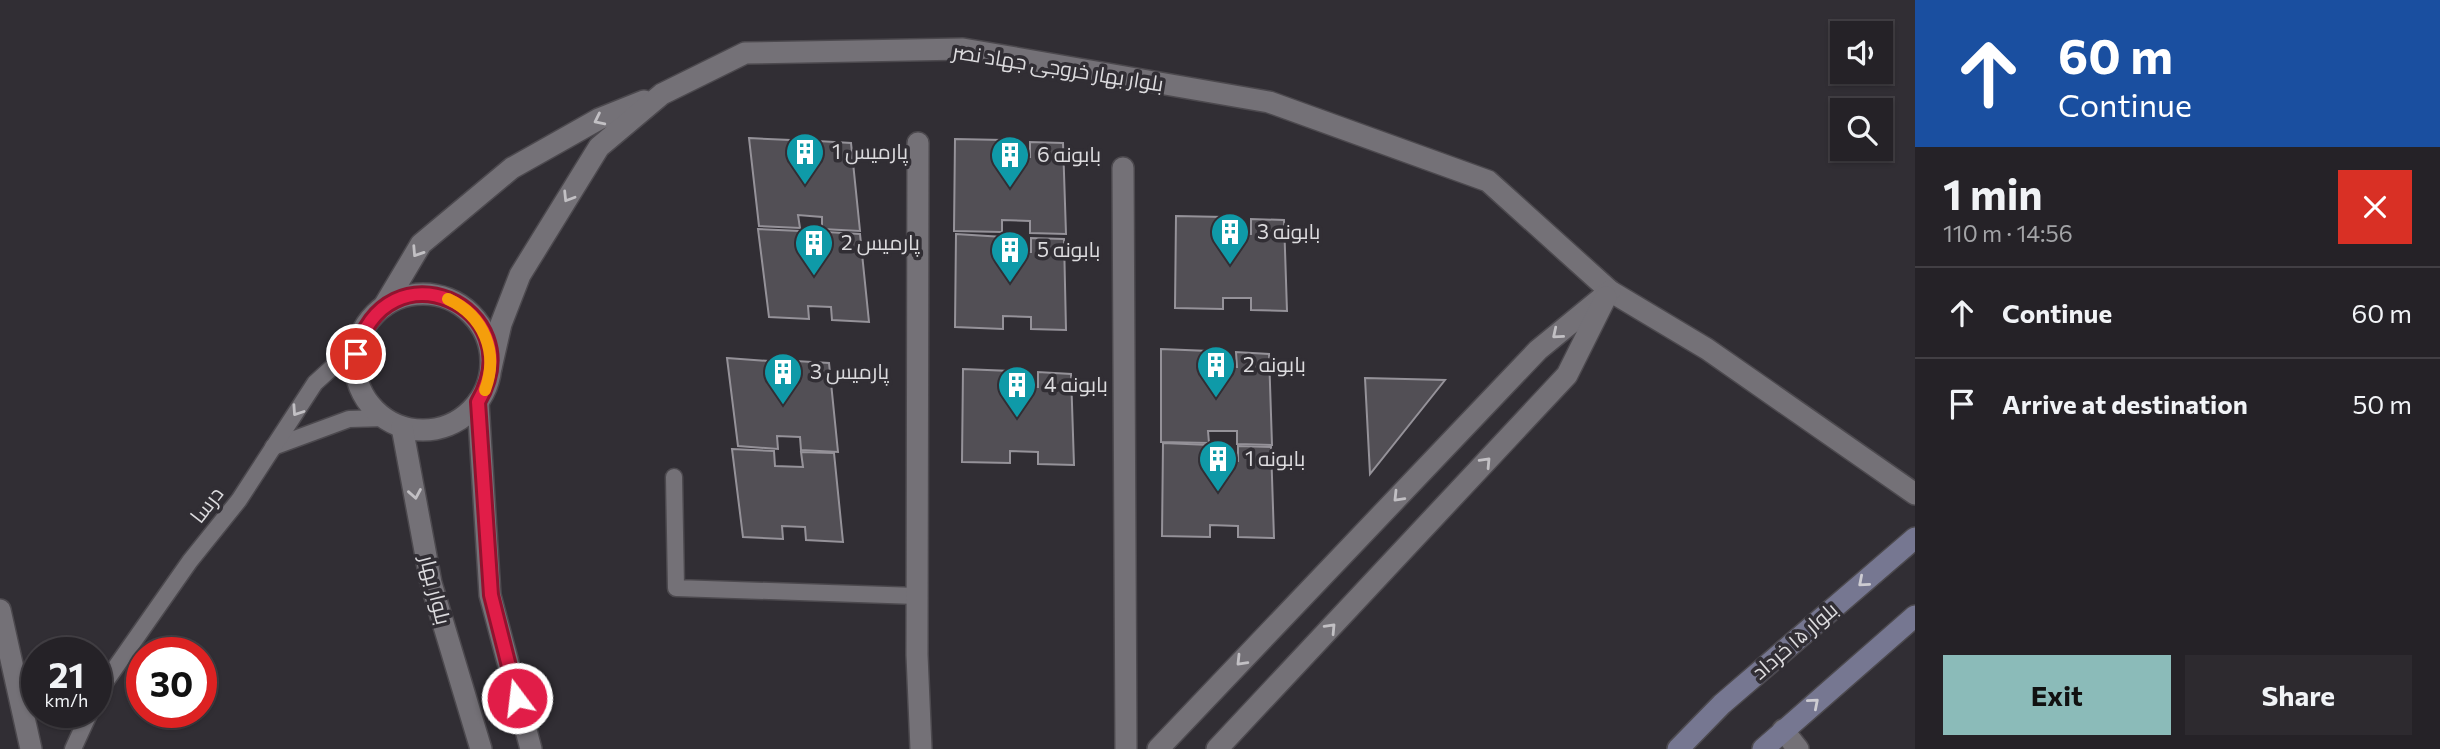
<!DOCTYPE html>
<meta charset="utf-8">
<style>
body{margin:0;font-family:Commissioner,Cairo,sans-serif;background:#2d2a2f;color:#f1f3f6;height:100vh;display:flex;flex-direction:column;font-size:26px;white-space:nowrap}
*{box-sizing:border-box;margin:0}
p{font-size:23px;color:#a3a4a7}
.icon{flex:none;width:38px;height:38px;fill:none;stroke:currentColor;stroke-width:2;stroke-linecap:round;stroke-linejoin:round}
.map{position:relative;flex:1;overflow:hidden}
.drawer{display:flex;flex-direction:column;background:#252227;width:525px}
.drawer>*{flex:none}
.top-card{background:#1a4fa0;color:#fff;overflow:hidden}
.fabs{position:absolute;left:1830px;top:21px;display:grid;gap:14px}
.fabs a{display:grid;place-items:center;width:63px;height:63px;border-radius:0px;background:#252227;box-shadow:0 2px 5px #0004,0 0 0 2px #423f44;font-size:35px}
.speed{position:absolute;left:21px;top:637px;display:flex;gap:14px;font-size:35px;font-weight:700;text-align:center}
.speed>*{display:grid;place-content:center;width:91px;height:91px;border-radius:50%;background:#252227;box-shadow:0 2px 5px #0004,0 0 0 2px #423f44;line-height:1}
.speed small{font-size:18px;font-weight:400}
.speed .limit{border:10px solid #d22;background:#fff;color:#111}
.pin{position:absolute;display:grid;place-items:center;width:60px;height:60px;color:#fff;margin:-30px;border:4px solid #fff;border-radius:50%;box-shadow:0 2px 7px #0007}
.me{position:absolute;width:77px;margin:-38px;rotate:345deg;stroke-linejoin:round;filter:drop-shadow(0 0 5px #0008)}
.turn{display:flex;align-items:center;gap:24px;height:147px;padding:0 28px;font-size:32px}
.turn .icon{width:91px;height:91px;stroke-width:2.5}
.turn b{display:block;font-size:49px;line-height:60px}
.round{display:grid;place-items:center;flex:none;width:74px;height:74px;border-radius:0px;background:#2d2a2f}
.head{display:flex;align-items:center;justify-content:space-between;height:119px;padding:0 28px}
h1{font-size:42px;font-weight:700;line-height:52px}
.primary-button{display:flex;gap:14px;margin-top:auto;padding:14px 28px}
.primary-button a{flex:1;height:80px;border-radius:0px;background:#8bbbb9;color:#111;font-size:28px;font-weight:700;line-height:80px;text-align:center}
.primary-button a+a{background:#2d2a2f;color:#f1f3f6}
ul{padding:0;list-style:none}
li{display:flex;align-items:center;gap:21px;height:91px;padding:0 28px;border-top:2px solid #423f44}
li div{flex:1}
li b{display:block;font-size:26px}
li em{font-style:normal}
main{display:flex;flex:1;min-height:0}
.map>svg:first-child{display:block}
.building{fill:#524f55;stroke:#959299;stroke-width:2}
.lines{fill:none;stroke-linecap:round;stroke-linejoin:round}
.lane-casing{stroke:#4c494e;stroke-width:19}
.street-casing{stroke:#4c494e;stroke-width:24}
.secondary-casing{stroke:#4c494e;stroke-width:24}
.lane{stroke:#747177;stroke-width:16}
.street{stroke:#747177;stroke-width:21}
.secondary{stroke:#767791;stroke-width:21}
.oneway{stroke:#c2c0c4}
.oneway2{stroke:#cdccd2}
.route-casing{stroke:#92132f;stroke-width:18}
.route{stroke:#e11d48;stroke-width:12}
.slow{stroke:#f59e0b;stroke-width:12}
.labels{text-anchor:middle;stroke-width:7;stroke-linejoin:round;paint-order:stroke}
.street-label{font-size:21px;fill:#dcdbde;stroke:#312e34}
.poi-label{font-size:21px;fill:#dcdbde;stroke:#312e34;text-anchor:start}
</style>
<main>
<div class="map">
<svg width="1915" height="749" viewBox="0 0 1915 749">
<rect width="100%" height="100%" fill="#312e34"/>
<g class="building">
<polygon points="749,138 790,140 791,155 819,156 818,141 851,143 860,231 822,229 822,217 798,215 800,228 759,226"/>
<polygon points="955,139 1003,140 1003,156 1030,157 1030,142 1063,143 1066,234 1030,233 1030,221 1002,220 1002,232 954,231"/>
<polygon points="1176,216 1224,217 1223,233 1251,234 1251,219 1284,220 1287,311 1251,310 1251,298 1223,298 1223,309 1175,308"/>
<polygon points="758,229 800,231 800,245 828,247 827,232 860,234 869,322 832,320 831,307 808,306 809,319 769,317"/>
<polygon points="956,234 1003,237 1003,252 1031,252 1031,238 1064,239 1066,330 1031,329 1031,317 1003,316 1003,329 955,327"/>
<polygon points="1161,349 1209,351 1209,366 1237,367 1236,352 1269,354 1272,445 1237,444 1237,431 1208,431 1209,443 1161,442"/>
<polygon points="727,358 769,361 769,375 797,377 796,361 829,363 838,452 801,450 800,437 777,436 778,449 738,446"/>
<polygon points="963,369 1011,371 1010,386 1038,387 1038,372 1071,374 1074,465 1038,464 1038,452 1010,451 1010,463 962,462"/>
<polygon points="1365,378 1445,380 1370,474"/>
<polygon points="1163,443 1210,445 1210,460 1238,461 1238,446 1271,447 1274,538 1238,537 1238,526 1210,525 1210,537 1162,536"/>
<polygon points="732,449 774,451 775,466 803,467 801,452 834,453 843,542 806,540 805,527 782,526 783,539 743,537"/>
</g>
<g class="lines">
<defs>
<g id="lane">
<polyline points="273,447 349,419 385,418"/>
<polyline points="674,477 676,588 917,596"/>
<polyline points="96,699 101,688 190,561 239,500 315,383 359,343"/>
<polyline points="73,749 90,712"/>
</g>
<g id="street">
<polyline points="918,143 917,655 921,749"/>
<polyline points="1123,168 1126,749"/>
<circle cx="423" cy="362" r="68"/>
<polyline points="384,306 421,244 512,168 599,119 644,101"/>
<polyline points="491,368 501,324 520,275 599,147 662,94 745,53 963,49 1269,102 1488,181 1610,291 1707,349 1915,494"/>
<polyline points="478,402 490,595 531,749"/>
<polyline points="402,427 431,583 481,749"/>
<polyline points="0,610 31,749"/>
<polyline points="1783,730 1798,749"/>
<polyline points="1158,749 1538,350 1610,291"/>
<polyline points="1217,749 1567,375 1606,297"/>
</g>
<g id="secondary">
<polyline points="1678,749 1722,704 1915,538"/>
<polyline points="1763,749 1915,616"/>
</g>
</defs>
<use href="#lane" class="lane-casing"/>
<use href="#street" class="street-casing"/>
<use href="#secondary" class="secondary-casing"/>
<use href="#lane" class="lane"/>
<use href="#street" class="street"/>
<use href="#secondary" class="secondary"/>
</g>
<defs><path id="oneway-chevron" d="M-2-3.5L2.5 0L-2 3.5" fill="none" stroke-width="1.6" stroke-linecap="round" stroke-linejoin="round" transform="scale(1.75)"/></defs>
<g class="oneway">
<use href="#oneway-chevron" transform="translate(599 120) rotate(154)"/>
<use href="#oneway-chevron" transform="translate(568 197) rotate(122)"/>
<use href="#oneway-chevron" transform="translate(417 252) rotate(123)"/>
<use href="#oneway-chevron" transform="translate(1557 334) rotate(140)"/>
<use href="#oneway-chevron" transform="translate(297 411) rotate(124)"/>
<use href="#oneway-chevron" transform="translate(1486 462) rotate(-47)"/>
<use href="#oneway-chevron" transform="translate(415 494) rotate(80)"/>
<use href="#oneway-chevron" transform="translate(1398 497) rotate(134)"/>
<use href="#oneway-chevron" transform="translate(1331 628) rotate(-47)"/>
<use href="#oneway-chevron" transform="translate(1241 661) rotate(134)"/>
</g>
<g class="oneway2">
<use href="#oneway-chevron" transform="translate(1863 582) rotate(139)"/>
<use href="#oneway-chevron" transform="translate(1814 703) rotate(-41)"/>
</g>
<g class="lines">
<defs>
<path id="route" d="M356 354C385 241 534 306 478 402L491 595 517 698"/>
</defs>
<use href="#route" class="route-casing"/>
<use href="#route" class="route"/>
<path class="slow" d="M448 299C484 316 499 352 485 390"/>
</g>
<defs>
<symbol id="building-pin" viewBox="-11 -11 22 30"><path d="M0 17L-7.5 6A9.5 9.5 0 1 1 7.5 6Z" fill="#0f9aa8" stroke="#312e34"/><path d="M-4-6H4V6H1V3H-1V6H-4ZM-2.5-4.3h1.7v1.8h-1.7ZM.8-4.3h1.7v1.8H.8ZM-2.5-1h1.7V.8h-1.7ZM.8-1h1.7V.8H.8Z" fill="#fff"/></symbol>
</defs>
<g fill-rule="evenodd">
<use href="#building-pin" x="783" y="130" width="44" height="60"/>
<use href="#building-pin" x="988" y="133" width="44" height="60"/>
<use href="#building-pin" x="1208" y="210" width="44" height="60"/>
<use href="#building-pin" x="792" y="221" width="44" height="60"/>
<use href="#building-pin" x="988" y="228" width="44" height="60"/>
<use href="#building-pin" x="1194" y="343" width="44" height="60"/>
<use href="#building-pin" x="761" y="350" width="44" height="60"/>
<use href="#building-pin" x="995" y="363" width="44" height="60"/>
<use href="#building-pin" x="1196" y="437" width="44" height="60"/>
</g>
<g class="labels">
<g class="street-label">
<text transform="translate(1058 68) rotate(9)" y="7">بلوار بهار خروجی جهاد نصر</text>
<text transform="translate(207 505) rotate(-52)" y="7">درسا</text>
<text transform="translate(435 590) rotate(76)" y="7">بلوار بهار</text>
<text transform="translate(1795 641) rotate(-41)" y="7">بلوار ۱۵ خرداد</text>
</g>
<g class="poi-label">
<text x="832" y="159">پارمیس 1</text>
<text x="1037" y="162">بابونه 6</text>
<text x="1257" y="239">بابونه 3</text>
<text x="841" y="250">پارمیس 2</text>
<text x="1037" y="257">بابونه 5</text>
<text x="1243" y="372">بابونه 2</text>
<text x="810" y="379">پارمیس 3</text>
<text x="1044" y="392">بابونه 4</text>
<text x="1245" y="466">بابونه 1</text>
</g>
</g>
</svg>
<div class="fabs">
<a><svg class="icon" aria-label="sound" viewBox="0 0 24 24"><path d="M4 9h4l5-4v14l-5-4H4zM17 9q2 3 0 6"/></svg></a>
<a><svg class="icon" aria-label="search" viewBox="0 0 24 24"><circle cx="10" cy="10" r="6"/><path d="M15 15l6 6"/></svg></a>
</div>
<div class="speed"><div>21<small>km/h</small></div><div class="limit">30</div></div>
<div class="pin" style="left:356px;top:354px;background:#d93025"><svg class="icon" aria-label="arrive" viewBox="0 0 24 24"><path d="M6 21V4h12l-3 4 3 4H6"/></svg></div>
<svg class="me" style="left:517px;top:698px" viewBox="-20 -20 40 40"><circle r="17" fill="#e11d48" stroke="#fff" stroke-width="3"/><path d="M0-11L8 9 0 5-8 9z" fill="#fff"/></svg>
</div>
<section class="drawer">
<div class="top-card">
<div class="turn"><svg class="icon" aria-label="ahead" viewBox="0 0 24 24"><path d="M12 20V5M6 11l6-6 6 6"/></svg><div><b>60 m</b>Continue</div></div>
</div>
<div class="head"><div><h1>1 min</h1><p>110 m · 14:56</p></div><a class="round" style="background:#d93025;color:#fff"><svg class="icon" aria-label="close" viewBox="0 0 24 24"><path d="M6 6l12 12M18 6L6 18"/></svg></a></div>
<ul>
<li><svg class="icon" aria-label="ahead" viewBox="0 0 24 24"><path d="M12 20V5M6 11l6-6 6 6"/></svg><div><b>Continue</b></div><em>60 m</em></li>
<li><svg class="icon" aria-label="arrive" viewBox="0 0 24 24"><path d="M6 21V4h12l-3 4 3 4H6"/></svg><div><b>Arrive at destination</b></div><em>50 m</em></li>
</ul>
<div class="primary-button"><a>Exit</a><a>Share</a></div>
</section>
</main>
